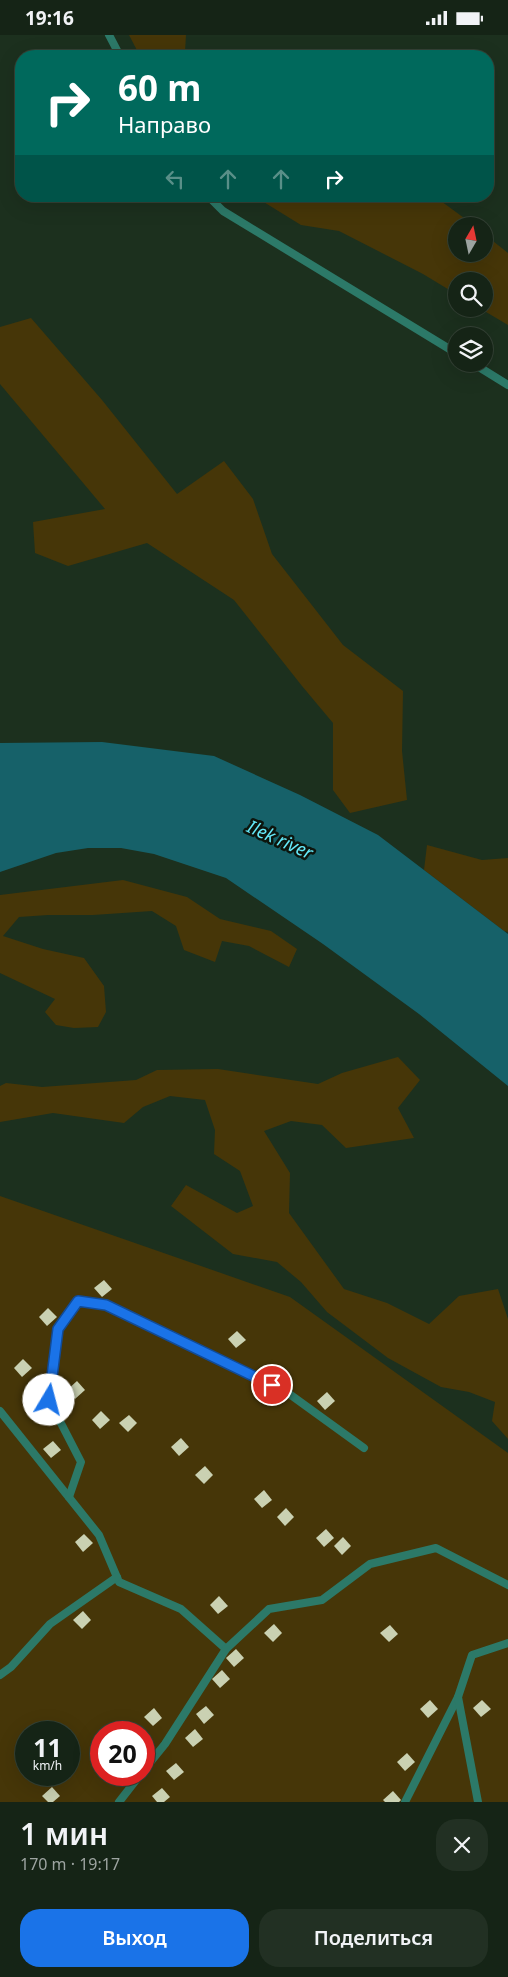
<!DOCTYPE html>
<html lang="ru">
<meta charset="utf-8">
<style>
body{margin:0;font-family:"Noto Sans",sans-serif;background:#223023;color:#f1f3f6;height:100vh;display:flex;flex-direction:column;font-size:19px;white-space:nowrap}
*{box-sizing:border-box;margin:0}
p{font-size:16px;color:#9da4a1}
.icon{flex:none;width:28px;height:28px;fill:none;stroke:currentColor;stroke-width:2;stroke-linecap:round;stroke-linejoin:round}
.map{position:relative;height:1767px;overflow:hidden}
.sheet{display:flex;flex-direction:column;background:#152416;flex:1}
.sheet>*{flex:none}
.banner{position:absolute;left:15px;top:15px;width:479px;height:152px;border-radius:20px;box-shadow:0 5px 20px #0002,0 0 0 1px #344135;background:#00695c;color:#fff;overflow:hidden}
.needle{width:32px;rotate:9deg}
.tools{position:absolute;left:448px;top:182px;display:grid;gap:10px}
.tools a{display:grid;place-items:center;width:45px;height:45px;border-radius:50%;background:#152416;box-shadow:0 5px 20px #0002,0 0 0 1px #344135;font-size:25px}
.speed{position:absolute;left:15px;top:1686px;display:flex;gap:10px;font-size:25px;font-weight:700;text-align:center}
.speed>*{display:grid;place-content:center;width:65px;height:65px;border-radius:50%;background:#152416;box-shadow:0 5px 20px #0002,0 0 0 1px #344135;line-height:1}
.speed small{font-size:12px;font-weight:400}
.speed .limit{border:8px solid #d22;background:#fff;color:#111}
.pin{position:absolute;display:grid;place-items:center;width:42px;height:42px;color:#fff;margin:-21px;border:2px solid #fff;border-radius:50%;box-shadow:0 1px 5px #0007}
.me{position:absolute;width:55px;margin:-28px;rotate:8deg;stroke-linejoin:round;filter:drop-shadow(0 0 4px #0008)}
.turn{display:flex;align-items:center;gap:18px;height:105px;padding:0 20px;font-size:22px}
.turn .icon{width:65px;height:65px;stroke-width:2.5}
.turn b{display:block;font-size:35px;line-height:42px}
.lanes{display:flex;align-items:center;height:48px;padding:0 20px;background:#0003;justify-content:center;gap:25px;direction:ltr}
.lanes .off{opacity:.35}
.round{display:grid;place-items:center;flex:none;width:52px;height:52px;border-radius:20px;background:#223023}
.summary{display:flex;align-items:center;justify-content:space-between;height:85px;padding:0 20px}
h1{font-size:30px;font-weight:600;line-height:38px}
.button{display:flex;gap:10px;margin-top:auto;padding:10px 20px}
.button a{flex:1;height:58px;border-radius:20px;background:#1a73e8;color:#fff;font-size:20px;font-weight:600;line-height:58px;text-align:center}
.button a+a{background:#223023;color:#f1f3f6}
.status{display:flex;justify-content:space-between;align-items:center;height:35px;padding:0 25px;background:#152416;direction:ltr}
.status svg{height:14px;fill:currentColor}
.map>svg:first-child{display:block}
.green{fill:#463608;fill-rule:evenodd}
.water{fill:#166169}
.building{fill:#cad1b2}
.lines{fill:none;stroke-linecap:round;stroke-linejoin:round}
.service{stroke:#2c7968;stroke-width:8}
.route-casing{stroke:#114b97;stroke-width:12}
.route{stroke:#1a73e8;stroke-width:9}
.labels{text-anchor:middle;stroke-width:5;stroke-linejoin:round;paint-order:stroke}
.water-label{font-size:18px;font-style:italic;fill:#65eaf9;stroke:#0d150d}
</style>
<div class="status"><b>19:16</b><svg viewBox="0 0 49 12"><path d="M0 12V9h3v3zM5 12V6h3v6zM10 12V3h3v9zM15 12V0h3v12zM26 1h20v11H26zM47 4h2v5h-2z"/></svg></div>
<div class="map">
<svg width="508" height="1767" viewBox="0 0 508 1767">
<rect width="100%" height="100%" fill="#1c301e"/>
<g class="green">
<polygon points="129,0 186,0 185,17 187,21 140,21"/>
<polygon points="254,161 434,161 475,191 456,191 456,219 484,219 484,199 508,218 508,290 481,274 484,274 484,246 456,246 456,259 423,239 339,196 301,190"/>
<polygon points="31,283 102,365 177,459 224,426 253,464 272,519 343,610 403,656 402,716 407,765 350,778 333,755 333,688 302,651 234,565 147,508 68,531 35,518 33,487 105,474 0,349 0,292"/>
<polygon points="427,810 482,825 508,823 508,897 504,896 424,835"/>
<polygon points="123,845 187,862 220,884 271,896 297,914 289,932 249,911 222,906 215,927 184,915 176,891 152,876 93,880 48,880 19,882 3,901 43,914 84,923 104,951 106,977 98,992 74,993 56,990 45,977 55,964 0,938 0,860"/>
<polygon points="398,1022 420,1045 398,1073 414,1103 346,1113 322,1090 291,1086 264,1096 290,1138 289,1178 344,1254 387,1268 429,1289 459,1261 498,1254 508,1284 508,1404 492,1386 495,1367 469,1357 441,1352 388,1323 327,1277 301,1247 277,1227 233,1219 171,1171 186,1150 237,1178 253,1171 240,1136 214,1119 215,1095 205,1065 170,1061 143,1072 124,1088 53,1078 0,1087 0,1051 6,1048 42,1052 136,1045 157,1035 218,1034 318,1049 342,1038"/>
<path d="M0 1161 290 1262 508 1418V1767H0ZM26 1698H69V1740H26ZM101 1698H144V1740H101Z"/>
</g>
<polygon class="water" points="102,707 214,721 300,760 378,800 508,899 508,1051 419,979 323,909 226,843 154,819 121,813 88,813 56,818 0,837 0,708"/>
<g class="building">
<polygon points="104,1245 112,1254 102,1262 94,1253"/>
<polygon points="48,1273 57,1282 47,1291 39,1282"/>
<polygon points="237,1296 246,1305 236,1313 228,1304"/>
<polygon points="23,1324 32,1333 22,1342 14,1333"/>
<polygon points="77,1346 85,1355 75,1364 67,1355"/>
<polygon points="64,1355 73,1363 63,1372 55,1363"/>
<polygon points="327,1357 335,1366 325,1375 317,1366"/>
<polygon points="101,1376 110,1385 100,1394 92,1385"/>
<polygon points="129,1380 137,1388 128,1397 119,1388"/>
<polygon points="181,1403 189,1412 179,1421 171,1412"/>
<polygon points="53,1406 61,1415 51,1423 43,1414"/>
<polygon points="205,1431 213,1440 204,1449 195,1440"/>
<polygon points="264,1455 272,1465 262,1473 254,1464"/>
<polygon points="286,1473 294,1482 285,1491 277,1482"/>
<polygon points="326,1494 334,1503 324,1512 316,1503"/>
<polygon points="84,1499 93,1508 83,1517 75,1507"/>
<polygon points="343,1502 351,1511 342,1520 334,1511"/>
<polygon points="219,1561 228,1571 218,1579 210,1570"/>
<polygon points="83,1576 91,1585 82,1594 73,1585"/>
<polygon points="274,1589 282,1598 273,1607 264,1598"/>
<polygon points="390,1590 398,1599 389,1607 380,1598"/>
<polygon points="236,1614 244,1623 234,1632 226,1623"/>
<polygon points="222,1635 230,1644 220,1653 212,1644"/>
<polygon points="430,1665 438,1674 428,1683 420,1674"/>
<polygon points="482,1665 491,1674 481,1682 473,1673"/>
<polygon points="206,1671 214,1680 204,1689 196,1679"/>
<polygon points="154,1673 162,1683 153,1691 144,1682"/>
<polygon points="195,1694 203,1704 193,1712 185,1703"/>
<polygon points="407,1718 415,1727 405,1736 397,1727"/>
<polygon points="176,1728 184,1737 174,1745 166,1736"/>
<polygon points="52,1752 60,1761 53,1767 48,1767 42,1761"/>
<polygon points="162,1753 170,1762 164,1767 157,1767 152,1761"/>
<polygon points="393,1756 401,1765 399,1767 385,1767 383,1765"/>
</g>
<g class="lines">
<g class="service">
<polyline points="109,0 120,21"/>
<polyline points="208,161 223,176 456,318"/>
<polyline points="474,329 508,350"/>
<polyline points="0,1376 99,1500 119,1547 181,1574 226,1614"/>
<polyline points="69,1462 81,1427 49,1365 58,1294 78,1265 106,1270 288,1358 364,1413"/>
<polyline points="0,1640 11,1632 50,1589 117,1542"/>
<polyline points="144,1735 165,1709 226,1614 269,1574 322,1565 370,1529 436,1513 508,1550"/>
<polyline points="119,1767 140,1740"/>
<polyline points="405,1767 458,1662"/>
<polyline points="478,1767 458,1662 472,1620 508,1608"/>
</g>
</g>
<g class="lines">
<defs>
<polyline id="route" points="49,1365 58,1294 78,1266 106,1270 272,1350"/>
</defs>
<use href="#route" class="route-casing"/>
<use href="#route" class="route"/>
</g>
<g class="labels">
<g class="water-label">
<text transform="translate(280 805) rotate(24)" y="6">Ilek river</text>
</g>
</g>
</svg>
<div class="tools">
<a><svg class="needle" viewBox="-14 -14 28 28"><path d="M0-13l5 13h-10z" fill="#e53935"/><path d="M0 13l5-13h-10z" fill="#9da4a1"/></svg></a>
<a><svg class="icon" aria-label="search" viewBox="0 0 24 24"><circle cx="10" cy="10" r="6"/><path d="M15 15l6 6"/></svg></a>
<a><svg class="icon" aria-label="layers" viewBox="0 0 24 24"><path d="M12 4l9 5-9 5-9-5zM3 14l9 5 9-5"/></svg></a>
</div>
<div class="speed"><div>11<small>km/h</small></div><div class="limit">20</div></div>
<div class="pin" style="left:272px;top:1350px;background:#d93025"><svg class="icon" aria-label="arrive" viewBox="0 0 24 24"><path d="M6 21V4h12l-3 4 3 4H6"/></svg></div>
<svg class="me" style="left:49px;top:1365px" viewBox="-20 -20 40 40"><circle r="19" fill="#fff"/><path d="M0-13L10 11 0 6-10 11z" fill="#1a73e8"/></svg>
<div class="banner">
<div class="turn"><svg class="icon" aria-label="right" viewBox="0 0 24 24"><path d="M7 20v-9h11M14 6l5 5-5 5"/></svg><div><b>60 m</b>Направо</div></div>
<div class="lanes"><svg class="icon off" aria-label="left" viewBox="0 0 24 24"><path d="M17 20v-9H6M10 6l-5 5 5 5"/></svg><svg class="icon off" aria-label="ahead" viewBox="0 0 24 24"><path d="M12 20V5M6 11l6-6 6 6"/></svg><svg class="icon off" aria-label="ahead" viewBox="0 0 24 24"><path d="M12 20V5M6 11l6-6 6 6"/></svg><svg class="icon" aria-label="right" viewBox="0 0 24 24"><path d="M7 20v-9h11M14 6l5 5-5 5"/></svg></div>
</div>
</div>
<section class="sheet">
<div class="summary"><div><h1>1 мин</h1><p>170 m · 19:17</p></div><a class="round"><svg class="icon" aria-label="close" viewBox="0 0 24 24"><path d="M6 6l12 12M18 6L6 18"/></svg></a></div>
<div class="button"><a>Выход</a><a>Поделиться</a></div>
</section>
